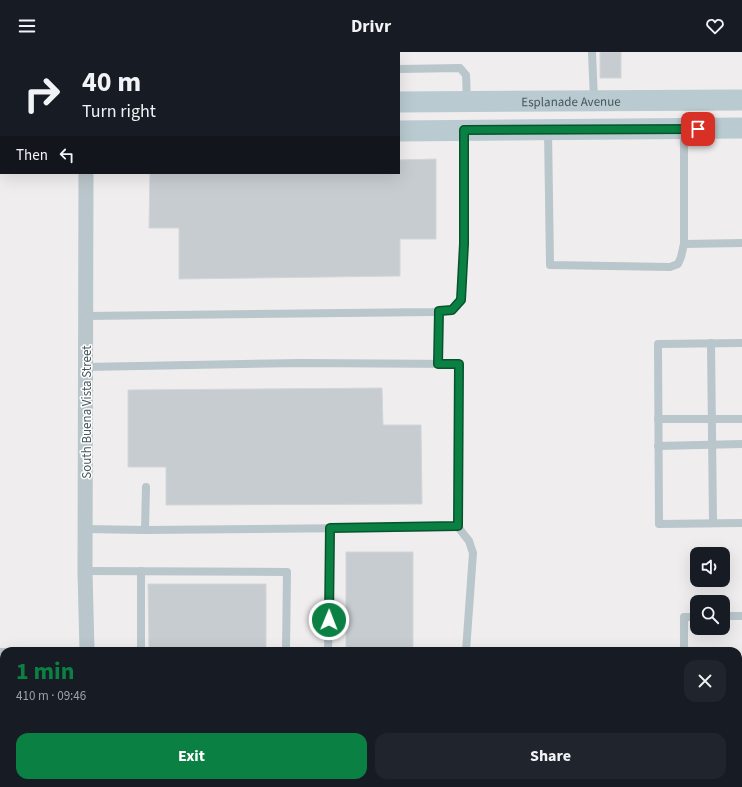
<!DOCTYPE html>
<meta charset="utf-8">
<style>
body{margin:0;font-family:"Source Sans 3",sans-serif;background:#20242c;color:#f1f3f6;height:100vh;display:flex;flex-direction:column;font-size:15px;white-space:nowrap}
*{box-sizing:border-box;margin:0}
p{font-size:13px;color:#9ea1a6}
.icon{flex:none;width:22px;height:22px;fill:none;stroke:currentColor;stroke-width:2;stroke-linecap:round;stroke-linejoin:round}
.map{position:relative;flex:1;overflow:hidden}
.side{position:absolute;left:0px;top:595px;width:742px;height:140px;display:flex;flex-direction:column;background:#171b24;border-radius:12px 12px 0 0;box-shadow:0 4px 16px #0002}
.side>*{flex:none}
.banner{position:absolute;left:0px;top:0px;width:400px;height:122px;box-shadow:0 4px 16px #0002;background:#171b24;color:#f1f3f6;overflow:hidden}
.fabs{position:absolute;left:690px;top:495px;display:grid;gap:8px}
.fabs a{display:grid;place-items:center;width:40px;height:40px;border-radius:8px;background:#171b24;box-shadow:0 4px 16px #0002;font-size:20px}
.pin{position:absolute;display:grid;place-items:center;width:34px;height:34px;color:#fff;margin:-17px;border-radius:8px;box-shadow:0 2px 6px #0006}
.me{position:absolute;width:44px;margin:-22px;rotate:1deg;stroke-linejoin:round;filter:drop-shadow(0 0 3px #0008)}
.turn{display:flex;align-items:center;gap:14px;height:84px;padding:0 16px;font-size:18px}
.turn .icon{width:52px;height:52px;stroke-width:2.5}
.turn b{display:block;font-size:28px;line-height:34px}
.then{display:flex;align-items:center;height:38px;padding:0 16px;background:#0003;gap:8px;font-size:15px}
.round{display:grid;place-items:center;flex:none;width:42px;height:42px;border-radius:12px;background:#20242c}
.head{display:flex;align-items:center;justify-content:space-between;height:68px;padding:0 16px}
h1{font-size:24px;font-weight:700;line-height:30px;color:#0b8043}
.action{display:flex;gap:8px;margin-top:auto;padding:8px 16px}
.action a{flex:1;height:46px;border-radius:12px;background:#0b8043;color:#fff;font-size:16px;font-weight:700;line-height:46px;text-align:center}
.action a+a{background:#20242c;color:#f1f3f6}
header{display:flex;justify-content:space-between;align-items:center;height:52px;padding:0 16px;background:#171b24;font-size:18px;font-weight:700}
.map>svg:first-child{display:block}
.building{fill:#c7ccd0;stroke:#d1d6d9}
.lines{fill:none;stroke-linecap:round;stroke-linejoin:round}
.lane{stroke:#b9c6cb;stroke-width:8}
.street{stroke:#b9c6cb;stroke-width:15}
.secondary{stroke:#b9cad0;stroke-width:21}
.route-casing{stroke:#07532c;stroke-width:10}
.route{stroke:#0b8043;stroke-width:7}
.labels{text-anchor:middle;stroke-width:3;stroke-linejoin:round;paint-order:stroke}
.street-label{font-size:13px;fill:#46565b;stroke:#fff}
</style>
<header><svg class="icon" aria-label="menu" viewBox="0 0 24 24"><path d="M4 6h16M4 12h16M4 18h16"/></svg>Drivr<svg class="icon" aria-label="heart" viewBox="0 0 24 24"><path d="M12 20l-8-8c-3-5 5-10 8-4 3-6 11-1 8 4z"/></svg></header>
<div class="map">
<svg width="742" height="735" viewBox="0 0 742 735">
<rect width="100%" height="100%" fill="#f0edee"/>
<g class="building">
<rect x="600" y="0" width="21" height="26"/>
<polygon points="436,107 436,187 400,187 400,224 179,227 179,176 149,176 150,121 399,121 399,108"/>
<polygon points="382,336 383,373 421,373 422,452 166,453 166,415 128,415 128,338"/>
<rect x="346" y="500" width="67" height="98"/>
<polygon points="148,532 266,532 266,597 149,598"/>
</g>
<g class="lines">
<g class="lane">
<polyline points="329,0 329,1"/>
<polyline points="592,0 594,48"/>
<polyline points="256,1 257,0"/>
<polyline points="399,17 460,16 466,23 467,49"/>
<polyline points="684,77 684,192"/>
<polyline points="548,78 550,213 670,215 678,212 681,205 684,192 742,191"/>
<polyline points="86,264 433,260 452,258 461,248 464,192 464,79"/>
<polyline points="711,291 713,471"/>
<polyline points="742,291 658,292 659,472 742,471"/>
<polyline points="438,312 439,259"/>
<polyline points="86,315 300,311 459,312 458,475 145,478"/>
<polyline points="658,367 742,367"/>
<polyline points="658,394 742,392"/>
<polyline points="458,475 469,489 473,501 466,599"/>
<polyline points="85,477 145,478 146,435"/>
<polyline points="85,519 287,520 286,599"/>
<polyline points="141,519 141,599"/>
<polyline points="723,564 742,564"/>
<polyline points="328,599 331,476"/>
<polyline points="684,599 684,565 697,565"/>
<polyline points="0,600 4,600"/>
<polyline points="0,695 4,695"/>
</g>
<g class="street">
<polyline points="286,0 286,1"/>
<polyline points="86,121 85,519 87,599"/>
</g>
<g class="secondary">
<path id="s1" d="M399 50 742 48"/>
<polyline points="0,52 1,52"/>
<polyline points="399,79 742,76"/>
<polyline points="0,82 1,82"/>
</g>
</g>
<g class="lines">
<defs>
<polyline id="route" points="329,568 330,476 458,474 459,312 438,312 439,259 452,258 461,248 464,192 464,78 698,77"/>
</defs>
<use href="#route" class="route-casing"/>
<use href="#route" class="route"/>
</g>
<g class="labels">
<g class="street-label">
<text dy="5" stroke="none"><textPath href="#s1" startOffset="172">Esplanade Avenue</textPath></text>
<text transform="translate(86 360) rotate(-90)" y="5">South Buena Vista Street</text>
</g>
</g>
</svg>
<div class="fabs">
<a><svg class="icon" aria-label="sound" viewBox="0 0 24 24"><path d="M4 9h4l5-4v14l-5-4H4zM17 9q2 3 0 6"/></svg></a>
<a><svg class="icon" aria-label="search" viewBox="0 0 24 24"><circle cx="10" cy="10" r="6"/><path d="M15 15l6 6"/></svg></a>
</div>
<div class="pin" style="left:698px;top:77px;background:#d93025"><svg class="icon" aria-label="arrive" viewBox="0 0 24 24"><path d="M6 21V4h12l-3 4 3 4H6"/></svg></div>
<svg class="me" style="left:329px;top:568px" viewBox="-20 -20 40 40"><circle r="17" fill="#0b8043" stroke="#fff" stroke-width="3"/><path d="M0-11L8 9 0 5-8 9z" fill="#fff"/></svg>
<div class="banner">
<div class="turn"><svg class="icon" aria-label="right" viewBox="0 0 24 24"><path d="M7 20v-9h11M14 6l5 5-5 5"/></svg><div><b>40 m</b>Turn right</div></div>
<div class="then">Then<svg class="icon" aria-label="left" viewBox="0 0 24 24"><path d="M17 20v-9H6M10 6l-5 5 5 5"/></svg></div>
</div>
<section class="side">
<div class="head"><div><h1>1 min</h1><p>410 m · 09:46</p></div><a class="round"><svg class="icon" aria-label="close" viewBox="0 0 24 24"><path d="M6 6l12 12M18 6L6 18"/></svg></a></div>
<div class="action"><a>Exit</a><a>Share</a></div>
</section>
</div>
